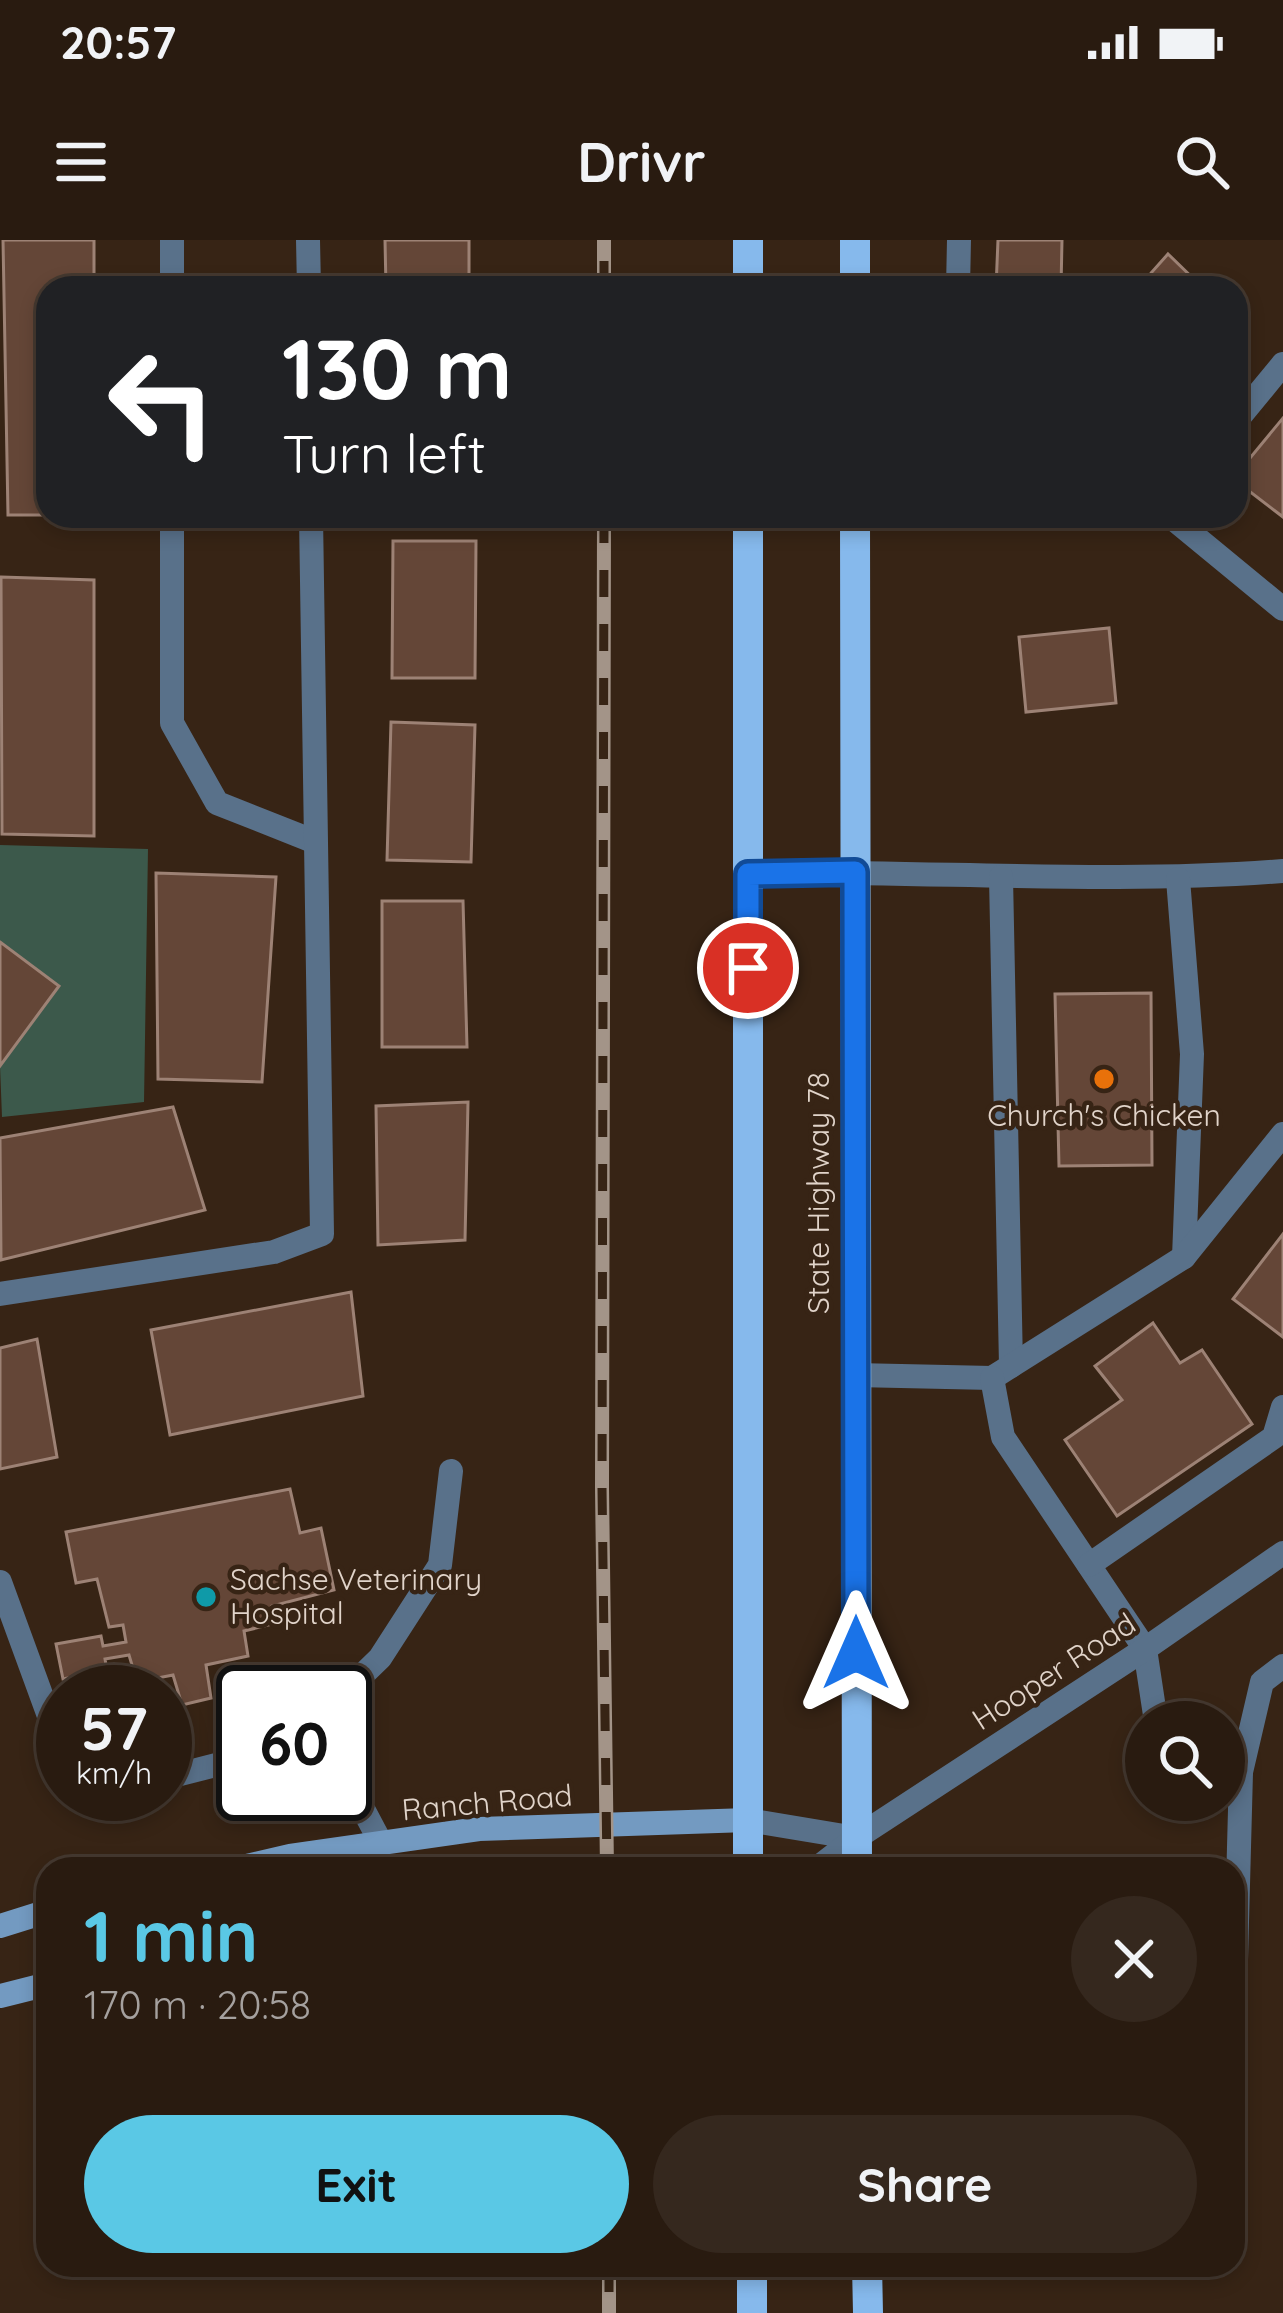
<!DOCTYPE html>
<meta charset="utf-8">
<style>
body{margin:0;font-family:Quicksand,sans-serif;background:#35281e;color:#f1f3f6;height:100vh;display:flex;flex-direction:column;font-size:45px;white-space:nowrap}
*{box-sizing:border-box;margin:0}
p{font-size:39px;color:#a5a19f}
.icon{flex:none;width:66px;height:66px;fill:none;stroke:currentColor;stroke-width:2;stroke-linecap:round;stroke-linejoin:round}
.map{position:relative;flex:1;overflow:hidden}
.side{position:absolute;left:36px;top:1617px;width:1209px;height:420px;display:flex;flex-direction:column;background:#291b10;border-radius:36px;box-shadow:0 6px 18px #0003,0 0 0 3px #453930}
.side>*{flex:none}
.top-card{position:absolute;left:36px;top:36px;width:1212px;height:252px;border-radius:36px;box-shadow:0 6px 18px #0003,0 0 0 3px #453930;background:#202124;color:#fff;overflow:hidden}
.tools{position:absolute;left:1125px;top:1461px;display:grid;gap:24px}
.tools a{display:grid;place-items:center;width:120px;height:120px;border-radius:50%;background:#291b10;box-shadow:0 6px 18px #0003,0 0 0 3px #453930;font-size:60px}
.speed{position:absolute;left:36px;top:1425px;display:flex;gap:24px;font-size:60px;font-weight:700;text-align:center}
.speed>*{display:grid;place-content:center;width:156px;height:156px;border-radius:50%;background:#291b10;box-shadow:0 6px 18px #0003,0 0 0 3px #453930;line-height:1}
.speed small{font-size:30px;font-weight:400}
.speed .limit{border:6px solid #111;border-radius:18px;background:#fff;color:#111}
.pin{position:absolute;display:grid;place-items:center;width:102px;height:102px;color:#fff;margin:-51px;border:6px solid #fff;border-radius:50%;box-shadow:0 3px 12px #0007}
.me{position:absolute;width:132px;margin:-66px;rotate:0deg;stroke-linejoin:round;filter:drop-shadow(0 0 9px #0008)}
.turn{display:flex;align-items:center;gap:42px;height:252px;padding:0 48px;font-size:54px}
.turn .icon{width:156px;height:156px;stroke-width:2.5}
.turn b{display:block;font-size:84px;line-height:102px}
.round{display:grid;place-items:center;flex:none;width:126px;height:126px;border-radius:63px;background:#35281e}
.head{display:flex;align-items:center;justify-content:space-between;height:204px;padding:0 48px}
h1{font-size:72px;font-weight:700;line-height:90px;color:#5ac8e5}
.primary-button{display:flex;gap:24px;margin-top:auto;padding:24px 48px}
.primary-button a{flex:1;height:138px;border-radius:72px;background:#5ac8e5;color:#111;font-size:48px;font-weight:700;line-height:138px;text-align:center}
.primary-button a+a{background:#35281e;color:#f1f3f6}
.status{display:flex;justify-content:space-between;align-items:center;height:84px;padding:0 60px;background:#291b10;direction:ltr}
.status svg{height:33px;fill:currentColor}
header{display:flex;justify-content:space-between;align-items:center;height:156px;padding:0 48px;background:#291b10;font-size:54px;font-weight:700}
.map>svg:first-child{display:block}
.green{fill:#3c594b}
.building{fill:#644637;stroke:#9d8275;stroke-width:3}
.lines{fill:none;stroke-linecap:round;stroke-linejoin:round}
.service{stroke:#59718a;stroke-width:24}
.tertiary{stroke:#59718a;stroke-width:24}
.secondary{stroke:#739ac1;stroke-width:24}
.primary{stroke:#86b9ec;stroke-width:30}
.rail-casing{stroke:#a39488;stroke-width:14}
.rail{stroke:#372415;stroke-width:9;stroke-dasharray:27;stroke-linecap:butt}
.route-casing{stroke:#114b97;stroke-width:30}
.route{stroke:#1a73e8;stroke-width:21}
.food-dot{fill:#e8710a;stroke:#372415;stroke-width:4.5}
.culture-dot{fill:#0f9aa8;stroke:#372415;stroke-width:4.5}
.labels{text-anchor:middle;stroke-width:9;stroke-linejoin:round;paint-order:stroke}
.poi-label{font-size:30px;fill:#e1d4ca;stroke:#372415}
.street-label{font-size:30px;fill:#e1d4ca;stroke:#372415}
</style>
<div class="status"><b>20:57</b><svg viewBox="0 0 49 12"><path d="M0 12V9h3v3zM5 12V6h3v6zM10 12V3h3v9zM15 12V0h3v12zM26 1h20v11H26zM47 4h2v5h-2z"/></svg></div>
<header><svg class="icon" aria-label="menu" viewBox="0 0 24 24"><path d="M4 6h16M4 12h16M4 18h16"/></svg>Drivr<svg class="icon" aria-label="search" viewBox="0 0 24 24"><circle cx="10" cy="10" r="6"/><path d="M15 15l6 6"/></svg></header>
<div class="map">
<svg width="1283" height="2073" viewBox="0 0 1283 2073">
<rect width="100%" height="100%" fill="#372415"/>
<polygon class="green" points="0,605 148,609 144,862 2,877 0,826 58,747 0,702"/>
<g class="building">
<polygon points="3,0 94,0 94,48 48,48 48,275 8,275"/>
<polygon points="385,0 469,0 469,48 386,48"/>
<polygon points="998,0 1062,0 1061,48 996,48"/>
<polygon points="1168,14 1203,48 1150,48 1151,33"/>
<polygon points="1283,178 1283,277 1236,241 1236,235"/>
<polygon points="393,301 476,301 475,438 392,438"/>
<polygon points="1,337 94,340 94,596 2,594"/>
<polygon points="1109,388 1116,463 1026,472 1019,397"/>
<polygon points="391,482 475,485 471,622 387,620"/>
<polygon points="156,633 276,637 262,842 158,839"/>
<polygon points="382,661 463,661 467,807 382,807"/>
<polygon points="0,702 59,746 0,826"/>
<polygon points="1151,753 1152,925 1059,926 1055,754"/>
<polygon points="468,862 465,1000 378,1005 376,866"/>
<polygon points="173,867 205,970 1,1020 0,898"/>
<polygon points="1283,994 1283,1097 1233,1059"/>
<polygon points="351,1052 363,1156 170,1195 151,1090"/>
<polygon points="1153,1083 1180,1123 1202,1110 1252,1184 1117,1276 1065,1200 1122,1160 1095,1126"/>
<polygon points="37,1099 57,1217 0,1229 0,1108"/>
<polygon points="290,1249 300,1293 321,1288 334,1350 272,1366 277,1383 244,1391 248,1416 206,1425 211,1458 182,1465 173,1435 137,1442 129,1415 105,1419 107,1430 63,1439 56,1404 101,1396 103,1406 126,1402 123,1385 109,1387 97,1339 76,1343 66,1292"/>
</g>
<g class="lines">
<g class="service">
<polyline points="172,0 172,48"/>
<polyline points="308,0 309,48"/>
<polyline points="958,48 959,0"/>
<polyline points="1236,181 1283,124"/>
<polyline points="172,276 172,483 217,563 313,601"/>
<polyline points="1170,276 1283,369"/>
<path d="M748 633C926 630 1104 645 1283 631"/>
<polyline points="1001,637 1011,1126"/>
<polyline points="1178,639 1192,814 1184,1017"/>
<polyline points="0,1054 274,1012 322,994 311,276"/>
<polyline points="855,1135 992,1138 1184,1017 1283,894"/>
<polyline points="992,1138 1003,1197 1145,1409 1155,1475 1166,1482"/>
<polyline points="1089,1325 1274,1197 1283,1167"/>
<polyline points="0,1342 57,1498 63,1502"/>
<polyline points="345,1452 380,1418 440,1325 451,1231"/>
<polyline points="1224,1521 1241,1532 1233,1832"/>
<polyline points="1241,1532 1262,1442 1283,1426"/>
<polyline points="345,1535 381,1603"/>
<polyline points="165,1538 243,1518"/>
</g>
<g class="tertiary">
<polyline points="748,1580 856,1598"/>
<polyline points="816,1629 856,1598 1145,1409 1283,1313"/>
</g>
<g class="secondary">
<polyline points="234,1629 290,1616 479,1589 748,1580"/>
<polyline points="0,1686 48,1671"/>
<polyline points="0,1756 48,1744"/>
</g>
<g class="primary">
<polyline points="748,48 748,0"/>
<polyline points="855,48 855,0"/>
<polyline points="855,276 857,1629"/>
<polyline points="748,1629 748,276"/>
<polyline points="752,2025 752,2073"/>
<polyline points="867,2025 868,2073"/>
</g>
<defs>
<g id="rail">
<polyline points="604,48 604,0"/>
<polyline points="604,276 602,1248 607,1629"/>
<polyline points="609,2025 609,2073"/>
</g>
</defs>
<use href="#rail" class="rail-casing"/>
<use href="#rail" class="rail"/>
</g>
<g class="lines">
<defs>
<polyline id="route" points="748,728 748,634 855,632 856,1413"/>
</defs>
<use href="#route" class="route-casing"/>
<use href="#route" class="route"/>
</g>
<circle class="food-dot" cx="1104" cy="839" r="12"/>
<circle class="culture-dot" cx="206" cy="1357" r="12"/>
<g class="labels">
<g class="poi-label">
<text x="1104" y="886">Church's Chicken</text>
<text x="230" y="1350" text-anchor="start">Sachse Veterinary<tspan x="230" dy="34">Hospital</tspan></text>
</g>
<g class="street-label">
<text transform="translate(819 953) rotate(-90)" y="10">State Highway 78</text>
<text transform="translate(1054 1432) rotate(-33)" y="10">Hooper Road</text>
<text transform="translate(487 1563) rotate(-5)" y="10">Ranch Road</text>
</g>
</g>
</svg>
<div class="tools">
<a><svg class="icon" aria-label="search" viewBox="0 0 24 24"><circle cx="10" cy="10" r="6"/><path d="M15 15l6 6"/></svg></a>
</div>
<div class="speed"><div>57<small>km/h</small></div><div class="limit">60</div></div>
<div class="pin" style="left:748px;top:728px;background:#d93025"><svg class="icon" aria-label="arrive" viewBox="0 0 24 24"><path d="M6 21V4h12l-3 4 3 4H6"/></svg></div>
<svg class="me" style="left:856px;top:1413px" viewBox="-20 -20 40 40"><path d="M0-17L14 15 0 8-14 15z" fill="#1a73e8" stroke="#fff" stroke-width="4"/></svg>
<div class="top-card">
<div class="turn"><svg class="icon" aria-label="left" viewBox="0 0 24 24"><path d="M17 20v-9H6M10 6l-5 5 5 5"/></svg><div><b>130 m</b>Turn left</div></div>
</div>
<section class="side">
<div class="head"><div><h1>1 min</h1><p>170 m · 20:58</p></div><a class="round"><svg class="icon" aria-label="close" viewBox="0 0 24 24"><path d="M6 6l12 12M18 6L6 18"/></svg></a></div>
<div class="primary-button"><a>Exit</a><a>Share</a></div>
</section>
</div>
